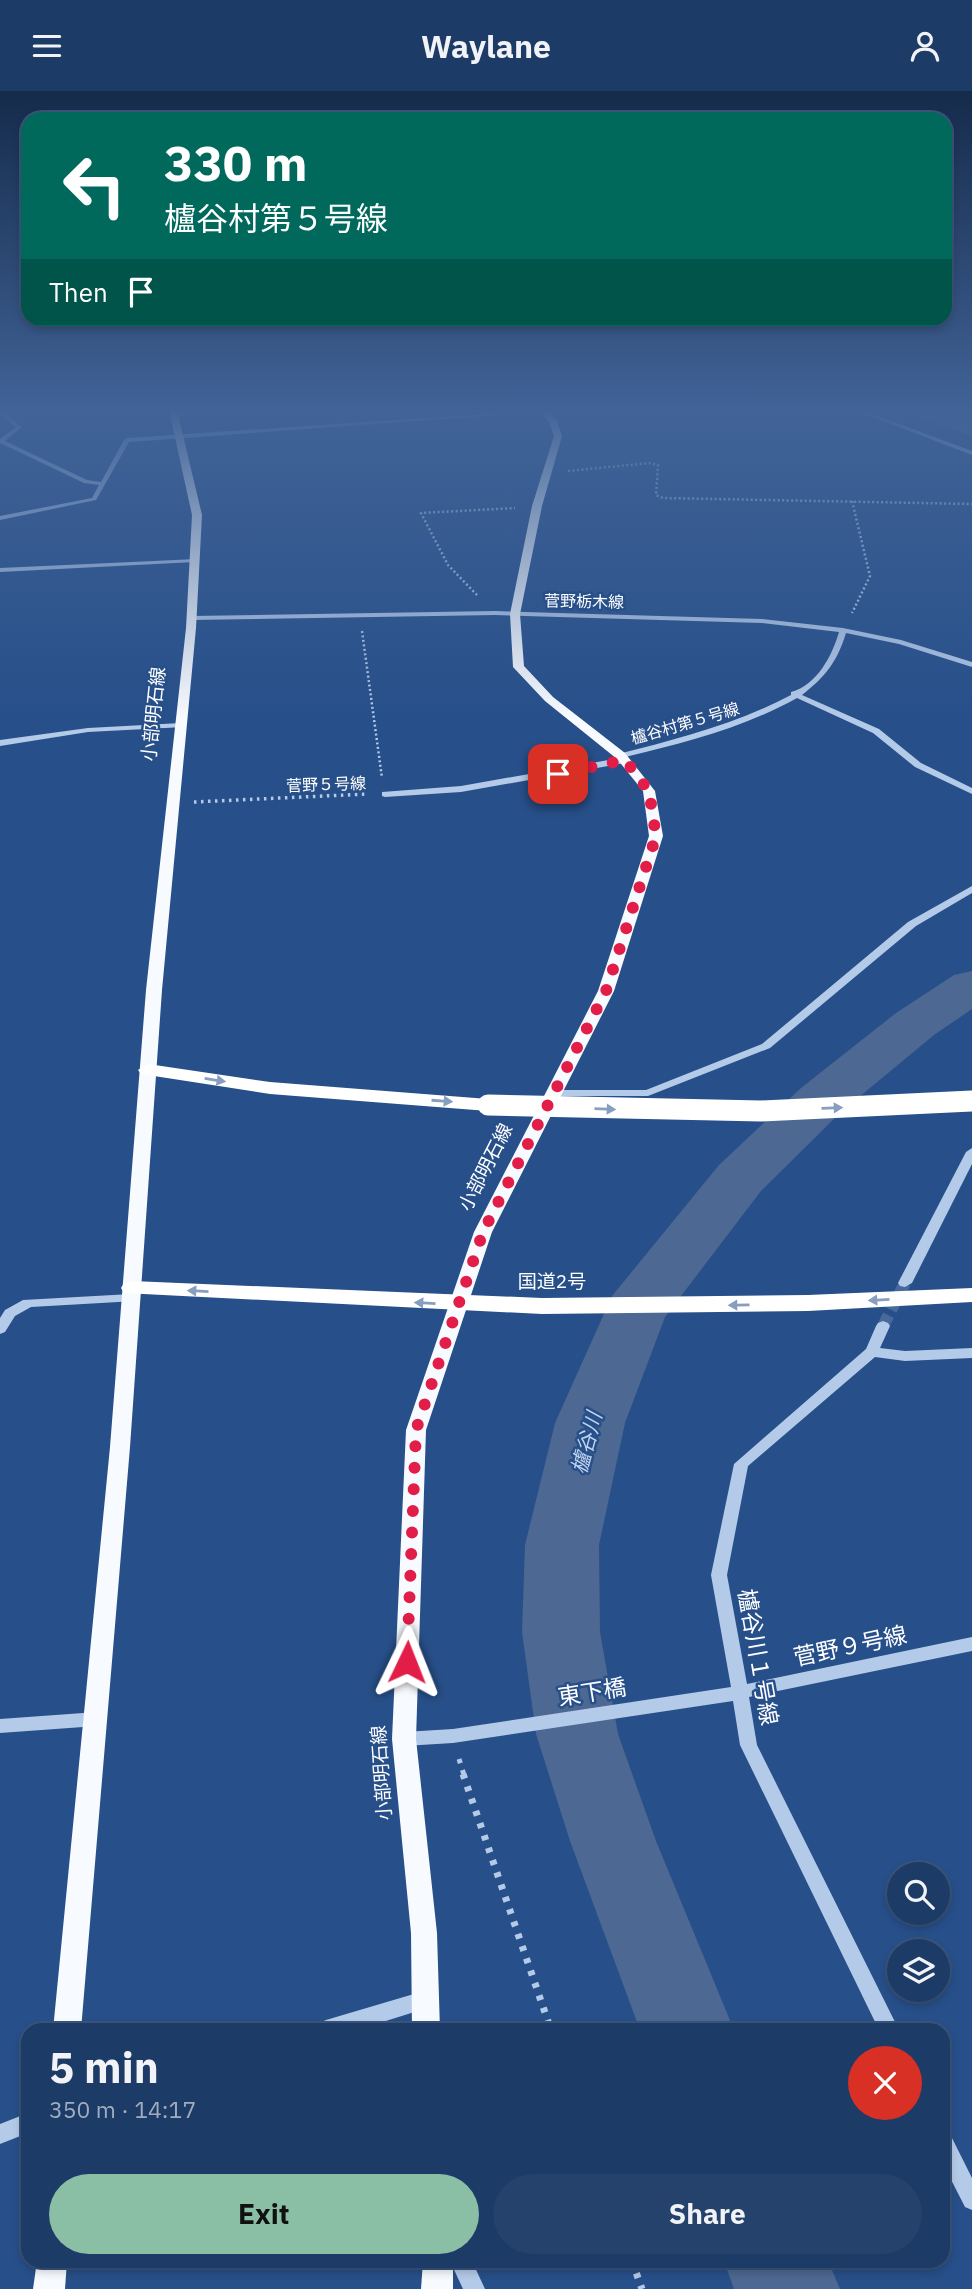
<!DOCTYPE html>
<meta charset="utf-8">
<style>
body{margin:0;font-family:"IBM Plex Sans","Noto Sans JP",sans-serif;background:#25426d;color:#f1f3f6;height:100vh;display:flex;flex-direction:column;font-size:26px;white-space:nowrap}
*{box-sizing:border-box;margin:0}
p{font-size:23px;color:#a0adc0}
.icon{flex:none;width:38px;height:38px;fill:none;stroke:currentColor;stroke-width:2;stroke-linecap:round;stroke-linejoin:round}
.map{position:relative;flex:1;overflow:hidden}
.details{position:absolute;left:21px;top:1932px;width:929px;height:245px;display:flex;flex-direction:column;background:#1d3b67;border-radius:21px;box-shadow:0 4px 10px #0003,0 0 0 2px #3b557b}
.details>*{flex:none}
.guide{position:absolute;left:21px;top:21px;width:931px;height:214px;border-radius:21px;box-shadow:0 4px 10px #0003,0 0 0 2px #3b557b;background:#00695c;color:#fff;overflow:hidden}
.fabs{position:absolute;left:887px;top:1771px;display:grid;gap:14px}
.fabs a{display:grid;place-items:center;width:63px;height:63px;border-radius:50%;background:#1d3b67;box-shadow:0 4px 10px #0003,0 0 0 2px #3b557b;font-size:35px}
.pin{position:absolute;display:grid;place-items:center;width:60px;height:60px;color:#fff;margin:-30px;border-radius:14px;box-shadow:0 4px 10px #0006}
.me{position:absolute;width:77px;margin:-38px;rotate:2deg;stroke-linejoin:round;filter:drop-shadow(0 0 5px #0008)}
.turn{display:flex;align-items:center;gap:24px;height:147px;padding:0 28px;font-size:32px}
.turn .icon{width:91px;height:91px;stroke-width:2.5}
.turn b{display:block;font-size:49px;line-height:60px}
.then{display:flex;align-items:center;height:66px;padding:0 28px;background:#0003;gap:14px;font-size:26px}
.round{display:grid;place-items:center;flex:none;width:74px;height:74px;border-radius:37px;background:#25426d}
.head{display:flex;align-items:center;justify-content:space-between;height:119px;padding:0 28px}
h1{font-size:42px;font-weight:700;line-height:52px}
.primary-button{display:flex;gap:14px;margin-top:auto;padding:14px 28px}
.primary-button a{flex:1;height:80px;border-radius:42px;background:#8abfa5;color:#111;font-size:28px;font-weight:700;line-height:80px;text-align:center}
.primary-button a+a{background:#25426d;color:#f1f3f6}
header{display:flex;justify-content:space-between;align-items:center;height:91px;padding:0 28px;background:#1d3b67;font-size:32px;font-weight:700}
.map>svg:first-child{display:block}
.lines{fill:none;stroke-linecap:round;stroke-linejoin:round}
.river{fill:#4d6892;fill-rule:evenodd}
.minor-tunnel{stroke:#47699b;stroke-width:12;stroke-dasharray:12 6;stroke-linecap:butt}
.path-far3{stroke:#b4cae9;stroke-width:2.5;stroke-dasharray:2 2.5;stroke-linecap:butt}
.path-far2{stroke:#b4cae9;stroke-width:3.5;stroke-dasharray:2.5 4.5;stroke-linecap:butt}
.path-far1{stroke:#b4cae9;stroke-width:5;stroke-dasharray:4.5 7;stroke-linecap:butt}
.path{stroke:#b4cae9;stroke-width:7;stroke-dasharray:5 8;stroke-linecap:butt}
.minor{fill:#b4cae9;fill-rule:evenodd}
.major{fill:#f7fafe;fill-rule:evenodd}
.highway{fill:#fff;fill-rule:evenodd}
.highway-bridge{stroke:#fff;stroke-width:21}
.oneway{fill:#889ebe}
.route{stroke:#e11d48;stroke-width:12;stroke-dasharray:0 21.6}
.labels{text-anchor:middle;stroke-width:5;stroke-linejoin:round;paint-order:stroke}
.far-street-label{font-size:16px;fill:#fff;stroke:#274f89}
.street-label{font-size:19px;fill:#fff;stroke:#274f89}
.water-label{font-size:21px;font-style:italic;fill:#c0d4f0;stroke:#274f89}
.near-street-label{font-size:23px;fill:#fff;stroke:#274f89}
</style>
<header><svg class="icon" aria-label="menu" viewBox="0 0 24 24"><path d="M4 6h16M4 12h16M4 18h16"/></svg>Waylane<svg class="icon" aria-label="person" viewBox="0 0 24 24"><circle cx="12" cy="8" r="4"/><path d="M4 21q1-7 8-7t8 7"/></svg></header>
<div class="map">
<svg width="972" height="2198" viewBox="0 0 972 2198">
<rect width="100%" height="100%" fill="#274f89"/>
<g class="lines">
<g class="river">
<polygon points="912,319 949,319 972,327 972,345 916,325"/>
<polygon points="972,880 972,918 934,944 841,1021 761,1100 665,1226 625,1332 599,1454 600,1541 618,1643 656,1750 734,1939 640,1939 570,1750 536,1643 522,1541 525,1454 555,1332 612,1205 719,1074 801,997 896,922 954,884"/>
<polygon points="724,2170 828,2170 840,2198 734,2198"/>
</g>
<polyline class="minor-tunnel" points="883,1235 905,1192"/>
<g class="path-far3">
<polyline points="568,380 650,372 658,374 656,404 663,407 972,413"/>
<polyline points="852,410 870,485 852,522"/>
<polyline points="477,504 448,474 421,422 515,417"/>
<polyline points="362,540 382,687"/>
</g>
<polyline class="path-far2" points="194,711 367,703"/>
<polyline class="path-far1" points="459,1668 464,1684"/>
<g class="path">
<polyline points="463,1683 551,1939"/>
<polyline points="632,2170 642,2198"/>
</g>
<g class="minor">
<polygon points="0,319 22,336 5,350 87,389 101,391 124,349 127,347 542,319 565,319 129,351 96,409 0,429 0,425 92,407 99,394 84,392 0,352 0,348 16,336 0,323"/>
<polygon points="202,319 228,319 174,324 171,322"/>
<polygon points="855,319 862,319 972,360 972,364"/>
<polygon points="197,468 198,469 195,471 0,481 0,477"/>
<path d="M495 520 762 528 843 537 901 549 972 571V576L899 553 846 542C837 571 826 585 802 604L879 638 921 672 972 697V703L915 676 873 642 797 607C743 637 684 652 625 666L629 669 625 672 461 701 385 706 382 705V701L461 695 620 667 617 665 618 663C678 648 736 633 791 604V601C817 594 832 565 839 541L762 532 495 524 191 529 187 527 191 525Z"/>
<polygon points="181,632 185,634 184,636 88,641 0,655 0,649 88,637"/>
<polygon points="972,795 972,802 916,835 770,957 648,1005 554,1005 548,1002 554,999 646,999 762,953 908,831"/>
<polygon points="972,1057 972,1073 912,1192 905,1196 900,1195 898,1192 966,1061"/>
<polygon points="131,1203 138,1207 136,1210 31,1216 15,1225 5,1241 0,1243 0,1227 5,1219 23,1209"/>
<polygon points="883,1230 888,1232 890,1235 880,1257 905,1260 972,1257 972,1267 905,1270 875,1266 748,1375 727,1484 747,1593 972,1546 972,1560 749,1606 757,1654 899,1939 879,1939 740,1654 733,1610 453,1652 404,1655 398,1653 396,1648 398,1643 404,1641 453,1638 731,1596 711,1484 734,1373 866,1258 876,1235 878,1232"/>
<polygon points="97,1621 103,1623 105,1628 103,1633 97,1635 0,1642 0,1628"/>
<polygon points="424,1900 431,1902 434,1909 431,1916 424,1918 357,1939 316,1939 319,1932 326,1929"/>
<polygon points="28,2022 28,2042 0,2053 0,2033"/>
<polygon points="943,2040 950,2043 972,2087 972,2119 965,2116 943,2073"/>
<polygon points="450,2170 472,2170 485,2198 463,2198"/>
</g>
<g class="major">
<polygon points="169,319 177,319 202,424 196,537 162,899 130,1356 81,1939 53,1939 110,1356 146,899 186,537 192,424"/>
<polygon points="539,319 547,319 557,330 562,345 542,415 520,523 524,575 553,606 625,662 655,700 663,745 614,900 492,1141 426,1339 416,1648 437,1842 440,1939 412,1939 411,1842 392,1648 406,1339 474,1141 598,900 649,745 643,700 617,668 545,610 513,576 510,523 532,415 554,345 549,331"/>
<polygon points="37,2170 67,2170 65,2198 33,2198"/>
<polygon points="423,2170 453,2170 453,2198 421,2198"/>
</g>
<g class="highway">
<polygon points="148,973 270,991 488,1008 498,1014 488,1020 270,1003 141,983 138,979"/>
<polygon points="132,1190 542,1207 808,1204 972,1197 972,1211 808,1220 542,1223 124,1202 121,1197 124,1192"/>
</g>
<polyline class="highway-bridge" points="488,1014 761,1020 972,1010"/>
</g>
<defs><path id="oneway-solid" d="M-6-.8H1V-3.2L6.5 0L1 3.2V.8H-6Z" transform="scale(1.75)"/></defs>
<g class="oneway">
<use href="#oneway-solid" transform="translate(215 989) rotate(9)"/>
<use href="#oneway-solid" transform="translate(442 1010) rotate(4)"/>
<use href="#oneway-solid" transform="translate(832 1017) rotate(-2)"/>
<use href="#oneway-solid" transform="translate(605 1018) rotate(2)"/>
<use href="#oneway-solid" transform="translate(198 1200) rotate(-177)"/>
<use href="#oneway-solid" transform="translate(879 1209) rotate(177)"/>
<use href="#oneway-solid" transform="translate(425 1212) rotate(-177)"/>
<use href="#oneway-solid" transform="translate(739 1214) rotate(179)"/>
</g>
<linearGradient id="sky" x2="0" y2="1"><stop stop-color="#152b4b"/><stop offset="0.51" stop-color="#416397"/><stop offset="1" stop-color="#416397" stop-opacity="0"/></linearGradient>
<rect width="972" height="626" fill="url(#sky)"/>
<g class="lines">
<polyline class="route" points="407,1571 416,1339 483,1141 606,900 656,745 649,700 625,669 558,683"/>
</g>
<g class="labels">
<g class="far-street-label">
<text transform="translate(584 510) rotate(1)" y="6">菅野栃木線</text>
<text transform="translate(685 632) rotate(-16)" y="6">櫨谷村第５号線</text>
<text transform="translate(326 693) rotate(-2)" y="6">菅野５号線</text>
</g>
<g class="street-label">
<text transform="translate(153 623) rotate(-84)" y="7">小部明石線</text>
<text transform="translate(485 1076) rotate(-63)" y="7">小部明石線</text>
<text x="552" y="1197">国道2号</text>
<text transform="translate(381 1682) rotate(-94)" y="7">小部明石線</text>
</g>
<g class="water-label">
<text transform="translate(587 1352) rotate(-75)" y="7">櫨谷川</text>
</g>
<g class="near-street-label">
<text transform="translate(850 1555) rotate(-12)" y="8">菅野９号線</text>
<text transform="translate(758 1566) rotate(80)" y="8">櫨谷川１号線</text>
<text transform="translate(592 1601) rotate(-9)" y="8">東下橋</text>
</g>
</g>
</svg>
<div class="fabs">
<a><svg class="icon" aria-label="search" viewBox="0 0 24 24"><circle cx="10" cy="10" r="6"/><path d="M15 15l6 6"/></svg></a>
<a><svg class="icon" aria-label="layers" viewBox="0 0 24 24"><path d="M12 4l9 5-9 5-9-5zM3 14l9 5 9-5"/></svg></a>
</div>
<div class="pin" style="left:558px;top:683px;background:#d93025"><svg class="icon" aria-label="arrive" viewBox="0 0 24 24"><path d="M6 21V4h12l-3 4 3 4H6"/></svg></div>
<svg class="me" style="left:407px;top:1571px" viewBox="-20 -20 40 40"><path d="M0-17L14 15 0 8-14 15z" fill="#e11d48" stroke="#fff" stroke-width="4"/></svg>
<div class="guide">
<div class="turn"><svg class="icon" aria-label="left" viewBox="0 0 24 24"><path d="M17 20v-9H6M10 6l-5 5 5 5"/></svg><div><b>330 m</b>櫨谷村第５号線</div></div>
<div class="then">Then<svg class="icon" aria-label="arrive" viewBox="0 0 24 24"><path d="M6 21V4h12l-3 4 3 4H6"/></svg></div>
</div>
<section class="details">
<div class="head"><div><h1>5 min</h1><p>350 m · 14:17</p></div><a class="round" style="background:#d93025;color:#fff"><svg class="icon" aria-label="close" viewBox="0 0 24 24"><path d="M6 6l12 12M18 6L6 18"/></svg></a></div>
<div class="primary-button"><a>Exit</a><a>Share</a></div>
</section>
</div>
